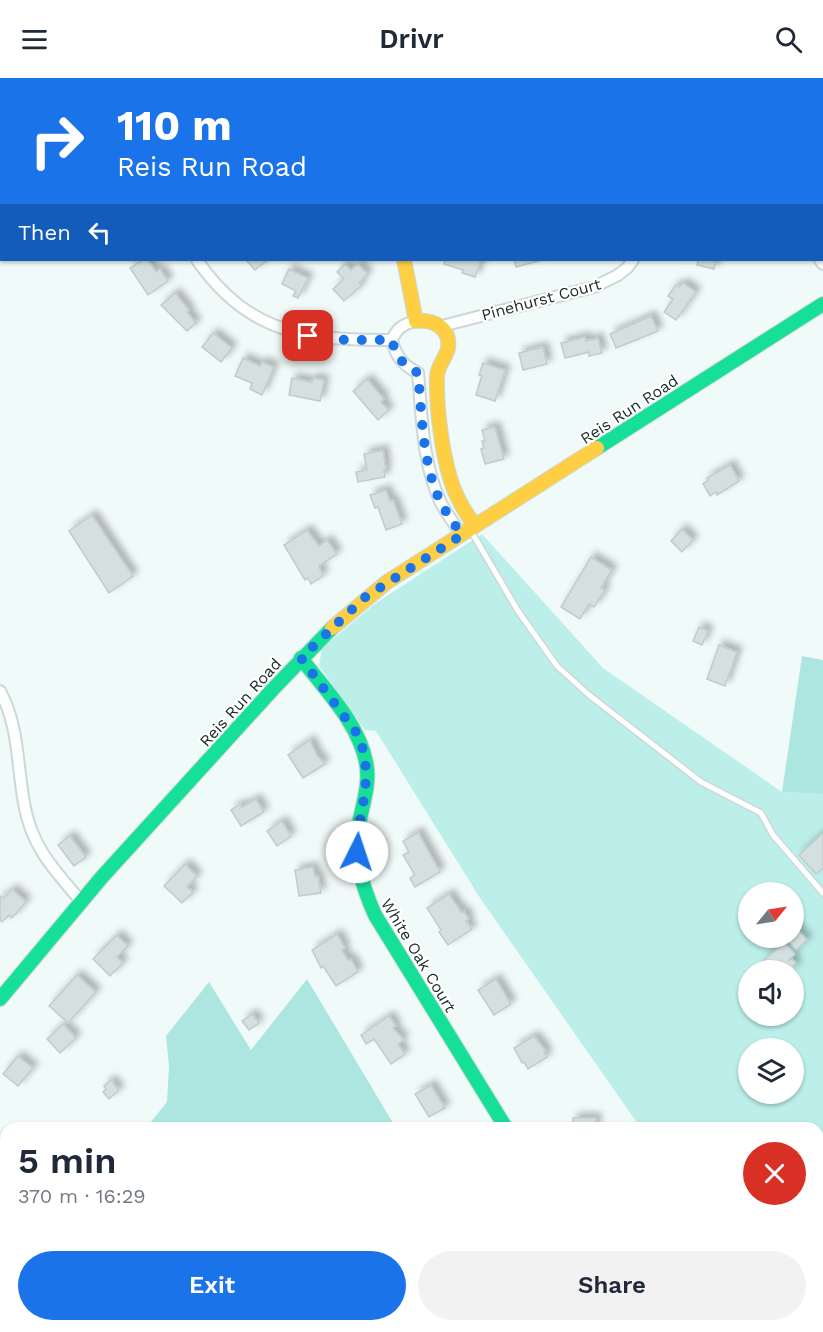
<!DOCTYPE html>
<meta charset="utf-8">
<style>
body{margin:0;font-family:"Work Sans",sans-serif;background:#f2f2f3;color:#1f2937;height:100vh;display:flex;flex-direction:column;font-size:22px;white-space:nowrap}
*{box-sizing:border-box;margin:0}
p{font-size:20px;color:#747a83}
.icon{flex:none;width:33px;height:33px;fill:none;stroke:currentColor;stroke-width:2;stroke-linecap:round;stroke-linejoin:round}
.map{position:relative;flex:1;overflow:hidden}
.panel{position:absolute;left:0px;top:1044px;width:824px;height:210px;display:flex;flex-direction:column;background:#fff;border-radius:18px 18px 0 0;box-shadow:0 2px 4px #0004}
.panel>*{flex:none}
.banner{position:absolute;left:0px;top:0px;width:824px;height:183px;box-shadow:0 2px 4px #0004;background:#1a73e8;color:#fff;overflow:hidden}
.needle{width:39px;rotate:60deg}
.buttons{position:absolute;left:738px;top:804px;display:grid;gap:12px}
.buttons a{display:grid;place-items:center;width:66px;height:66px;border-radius:50%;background:#fff;box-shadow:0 2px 4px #0004;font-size:30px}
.pin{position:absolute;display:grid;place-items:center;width:51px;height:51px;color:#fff;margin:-26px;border-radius:12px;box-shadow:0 3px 9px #0006}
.me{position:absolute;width:66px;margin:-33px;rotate:4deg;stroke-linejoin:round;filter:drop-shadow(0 0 4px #0008)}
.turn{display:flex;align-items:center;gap:21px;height:126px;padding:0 18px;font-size:27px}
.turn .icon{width:78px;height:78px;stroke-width:2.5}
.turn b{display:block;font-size:42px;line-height:51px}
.then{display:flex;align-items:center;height:57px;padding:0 18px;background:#0003;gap:12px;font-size:22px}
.round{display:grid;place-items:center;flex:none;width:63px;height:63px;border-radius:32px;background:#f2f2f3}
.head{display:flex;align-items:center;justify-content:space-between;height:102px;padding:0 18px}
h1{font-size:36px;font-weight:600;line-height:45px}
.action{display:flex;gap:12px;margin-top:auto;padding:12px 18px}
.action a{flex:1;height:69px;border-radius:36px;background:#1a73e8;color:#fff;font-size:24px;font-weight:600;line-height:69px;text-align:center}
.action a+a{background:#f2f2f3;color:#1f2937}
header{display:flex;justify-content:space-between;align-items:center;height:78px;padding:0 18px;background:#fff;font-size:27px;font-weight:600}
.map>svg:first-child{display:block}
.green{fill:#bcefea;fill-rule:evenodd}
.forest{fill:#ade6e1}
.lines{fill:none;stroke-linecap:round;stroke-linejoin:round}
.stream{stroke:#86cdc7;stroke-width:4}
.building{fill:#d4e0df;stroke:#c0cccb;stroke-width:1.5;filter:url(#shadow)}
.lane-casing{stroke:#ccd8d7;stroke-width:8}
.street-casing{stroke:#ccd8d7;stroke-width:14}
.fast-casing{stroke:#ccd8d7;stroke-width:16}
.slow-casing{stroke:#ccd8d7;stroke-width:16}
.lane{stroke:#fdfefe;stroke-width:5}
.street{stroke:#fdfefe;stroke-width:10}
.fast{stroke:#16e098;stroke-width:14}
.slow{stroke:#ffcf43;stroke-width:14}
.route{stroke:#1a73e8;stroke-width:10;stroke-dasharray:0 18}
.labels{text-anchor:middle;stroke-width:4.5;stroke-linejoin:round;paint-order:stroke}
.street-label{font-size:16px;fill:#192928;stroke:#fff}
</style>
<header><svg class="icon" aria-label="menu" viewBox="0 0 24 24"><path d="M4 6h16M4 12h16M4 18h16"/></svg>Drivr<svg class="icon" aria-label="search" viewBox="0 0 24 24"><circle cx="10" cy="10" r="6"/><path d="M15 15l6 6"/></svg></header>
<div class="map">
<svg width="823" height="1254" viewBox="0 0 823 1254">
<defs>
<filter id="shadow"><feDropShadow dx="5" dy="-5" stdDeviation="3" flood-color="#0004"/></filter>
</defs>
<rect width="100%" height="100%" fill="#f0faf8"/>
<path class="green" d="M482 456 603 590 782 714 823 716V1231L818 1223V1050L640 1049 480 820 376 653 365 652 319 588 322 570 376 525ZM748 814H794V860H748ZM748 892H794V938H748ZM748 970H794V1016H748Z"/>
<g class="forest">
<polygon points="802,578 823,582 823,716 782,714"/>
<polygon points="307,901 396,1050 146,1050 167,1024 169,988 166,958 209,904 251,972"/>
<polygon points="4,1117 6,1119 6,1234 0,1225 0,1119"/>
<polygon points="818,1223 823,1231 823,1254 8,1254 8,1248 818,1248"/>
</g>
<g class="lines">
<polyline class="stream" points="538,1254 542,1248"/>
</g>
<g class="building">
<polygon points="143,182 148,182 156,194 160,191 168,203 148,217 130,190"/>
<polygon points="246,182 267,182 255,192"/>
<polygon points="445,182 481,182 475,199 462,195 463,192 444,186"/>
<polygon points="514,182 539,182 539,183 516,189"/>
<polygon points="698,182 716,182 714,191 697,187"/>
<polygon points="345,186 351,192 358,186 368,196 359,205 362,207 344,223 333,211 344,201 337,194"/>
<polygon points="289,191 308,200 298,220 293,218 296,213 282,206"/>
<polygon points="683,205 696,214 676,242 664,234 673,221 668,218 676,207 679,209"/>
<polygon points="175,215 189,232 187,234 196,245 187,253 161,227"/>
<polygon points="651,238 658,253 616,270 610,256"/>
<polygon points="213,255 232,270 221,284 202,269"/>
<polygon points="585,259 586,263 598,260 602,275 589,278 589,274 565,280 561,265"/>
<polygon points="543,269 547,286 523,292 519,275"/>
<polygon points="243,280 260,288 262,284 274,289 262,317 250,311 252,305 235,298"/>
<polygon points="483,285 505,292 495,323 476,317 482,297 479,297"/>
<polygon points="292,300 312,304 313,300 324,302 320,323 289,317"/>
<polygon points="367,301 384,321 381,324 389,332 378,342 353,313"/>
<polygon points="495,349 504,381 485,386 481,371 484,370 482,363 485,363 482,352"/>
<polygon points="383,372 386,391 384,392 385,399 358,404 356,394 367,392 364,376"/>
<polygon points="730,387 739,403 717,417 716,414 710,418 703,406 708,402 707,400"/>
<polygon points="386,412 390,423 393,422 402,446 386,452 378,429 375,430 370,417"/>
<polygon points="92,437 133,498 109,515 69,453"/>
<polygon points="682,451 693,462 682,474 671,463"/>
<polygon points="307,452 319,468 327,462 337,476 319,488 323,498 311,506 308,500 305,502 284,467"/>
<polygon points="591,479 612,492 601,510 605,512 594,529 589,526 580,541 561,529"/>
<polygon points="699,549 708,553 702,567 693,563"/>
<polygon points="719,567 737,574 725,608 707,601"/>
<polygon points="310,662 317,677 325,686 303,700 288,677"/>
<polygon points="256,721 264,734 241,748 231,732 240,726 242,729"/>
<polygon points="282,743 291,758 277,768 267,753"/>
<polygon points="418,754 440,794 415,809 410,800 415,797 403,777 409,774 403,763"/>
<polygon points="823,755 823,790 816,796 799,777"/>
<polygon points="70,758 86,779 74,788 58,767"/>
<polygon points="185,786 197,798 187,809 193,814 182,825 164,808"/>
<polygon points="313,789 315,798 318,798 321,815 299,818 295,792"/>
<polygon points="12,811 26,824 12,840 9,837 2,844 0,842 0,819 1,818 4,820"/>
<polygon points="449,816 462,835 464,833 469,841 466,843 472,851 448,867 439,854 441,852 427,830"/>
<polygon points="796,850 807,862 796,872 785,860 794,860 794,853"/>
<polygon points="337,856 345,870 342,872 348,882 351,881 358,894 336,908 323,888 321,890 312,872"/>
<polygon points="117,857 128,868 117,879 123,885 110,898 93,881"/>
<polygon points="784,864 795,876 788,883 792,881 796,885 793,888 795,890 793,892 770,892 762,884"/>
<polygon points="77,897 96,914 68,945 49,928"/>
<polygon points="496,901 511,926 494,937 478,912"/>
<polygon points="252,936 259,945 249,952 242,943"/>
<polygon points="389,938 396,948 393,950 404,962 398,966 405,976 391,986 374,961 366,966 361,957"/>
<polygon points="63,946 76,960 60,975 47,961"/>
<polygon points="534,958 546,973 544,974 547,979 528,991 524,984 522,985 514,970"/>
<polygon points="18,978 33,990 18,1008 3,996"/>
<polygon points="111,1002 119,1012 109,1021 103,1014 106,1011 104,1008"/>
<polygon points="431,1007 445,1030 429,1039 415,1016"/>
<rect x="573" y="1040" width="23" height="10"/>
</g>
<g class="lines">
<defs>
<polyline id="lane" points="471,453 518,533 557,588 589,617 701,704 761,735 773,757 823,815"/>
<g id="street">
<polyline points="95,0 95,2"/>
<polyline points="331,0 332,2"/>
<polyline points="568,0 569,2"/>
<polyline points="707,0 708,2"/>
<path d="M197 182C249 257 307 262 392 262"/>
<polyline points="820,182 823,186"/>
<path d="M416 243C403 246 397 250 392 262 396 279 403 287 418 295 422 338 422 385 441 425 447 436 454 446 462 457"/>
<polyline points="442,248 594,209 618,197 627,190 633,182"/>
<path d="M0 613C19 648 17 687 24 725 31 768 54 792 81 823"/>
</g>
<g id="fast">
<polyline points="597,370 823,226"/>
<path d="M301 580C325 612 358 644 366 684 371 707 361 730 358 752 354 782 363 810 375 837L506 1050"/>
<polyline points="0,921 102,799 273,611 332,550"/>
</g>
<g id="slow">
<path d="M404 182 416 243C433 241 451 250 448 270 446 280 438 287 437 298 436 331 443 387 456 416 461 428 468 438 475 448"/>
<polyline points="332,550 387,504 597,370"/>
</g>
</defs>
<use href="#lane" class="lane-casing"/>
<use href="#street" class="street-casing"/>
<use href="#fast" class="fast-casing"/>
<use href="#slow" class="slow-casing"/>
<use href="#lane" class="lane"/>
<use href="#street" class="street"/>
<use href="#fast" class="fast"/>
<use href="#slow" class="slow"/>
</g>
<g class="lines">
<path class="route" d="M308 258 346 262H392C396 279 403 287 418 295 422 337 422 386 441 425 447 436 454 446 462 457L364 520 301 580 358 657C376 702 358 729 357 774"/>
</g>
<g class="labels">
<g class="street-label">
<text transform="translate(541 221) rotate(-15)" y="6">Pinehurst Court</text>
<text transform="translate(629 331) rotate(-33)" y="6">Reis Run Road</text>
<text transform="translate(240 624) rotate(-48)" y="6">Reis Run Road</text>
<text transform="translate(419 877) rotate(59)" y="6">White Oak Court</text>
</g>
</g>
</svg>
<div class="buttons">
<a><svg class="needle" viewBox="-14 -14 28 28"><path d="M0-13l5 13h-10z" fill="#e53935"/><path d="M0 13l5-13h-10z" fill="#747a83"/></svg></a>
<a><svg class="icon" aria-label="sound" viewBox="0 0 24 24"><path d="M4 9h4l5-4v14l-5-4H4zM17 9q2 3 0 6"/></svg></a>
<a><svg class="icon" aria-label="layers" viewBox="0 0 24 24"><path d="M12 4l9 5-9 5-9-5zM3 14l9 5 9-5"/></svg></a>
</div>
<div class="pin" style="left:308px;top:258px;background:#d93025"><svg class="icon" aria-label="arrive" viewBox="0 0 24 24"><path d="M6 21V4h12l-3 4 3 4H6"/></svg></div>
<svg class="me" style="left:357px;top:774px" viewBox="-20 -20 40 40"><circle r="19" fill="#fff"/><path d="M0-13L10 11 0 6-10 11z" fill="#1a73e8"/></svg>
<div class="banner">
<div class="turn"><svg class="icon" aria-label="right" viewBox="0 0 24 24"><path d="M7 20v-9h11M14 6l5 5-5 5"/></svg><div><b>110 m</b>Reis Run Road</div></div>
<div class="then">Then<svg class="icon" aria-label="left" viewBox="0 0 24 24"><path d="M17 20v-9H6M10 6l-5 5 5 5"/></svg></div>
</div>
<section class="panel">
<div class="head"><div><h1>5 min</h1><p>370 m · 16:29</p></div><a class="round" style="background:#d93025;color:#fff"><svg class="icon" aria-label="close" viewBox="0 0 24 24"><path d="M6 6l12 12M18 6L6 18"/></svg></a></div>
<div class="action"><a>Exit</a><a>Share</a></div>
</section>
</div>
